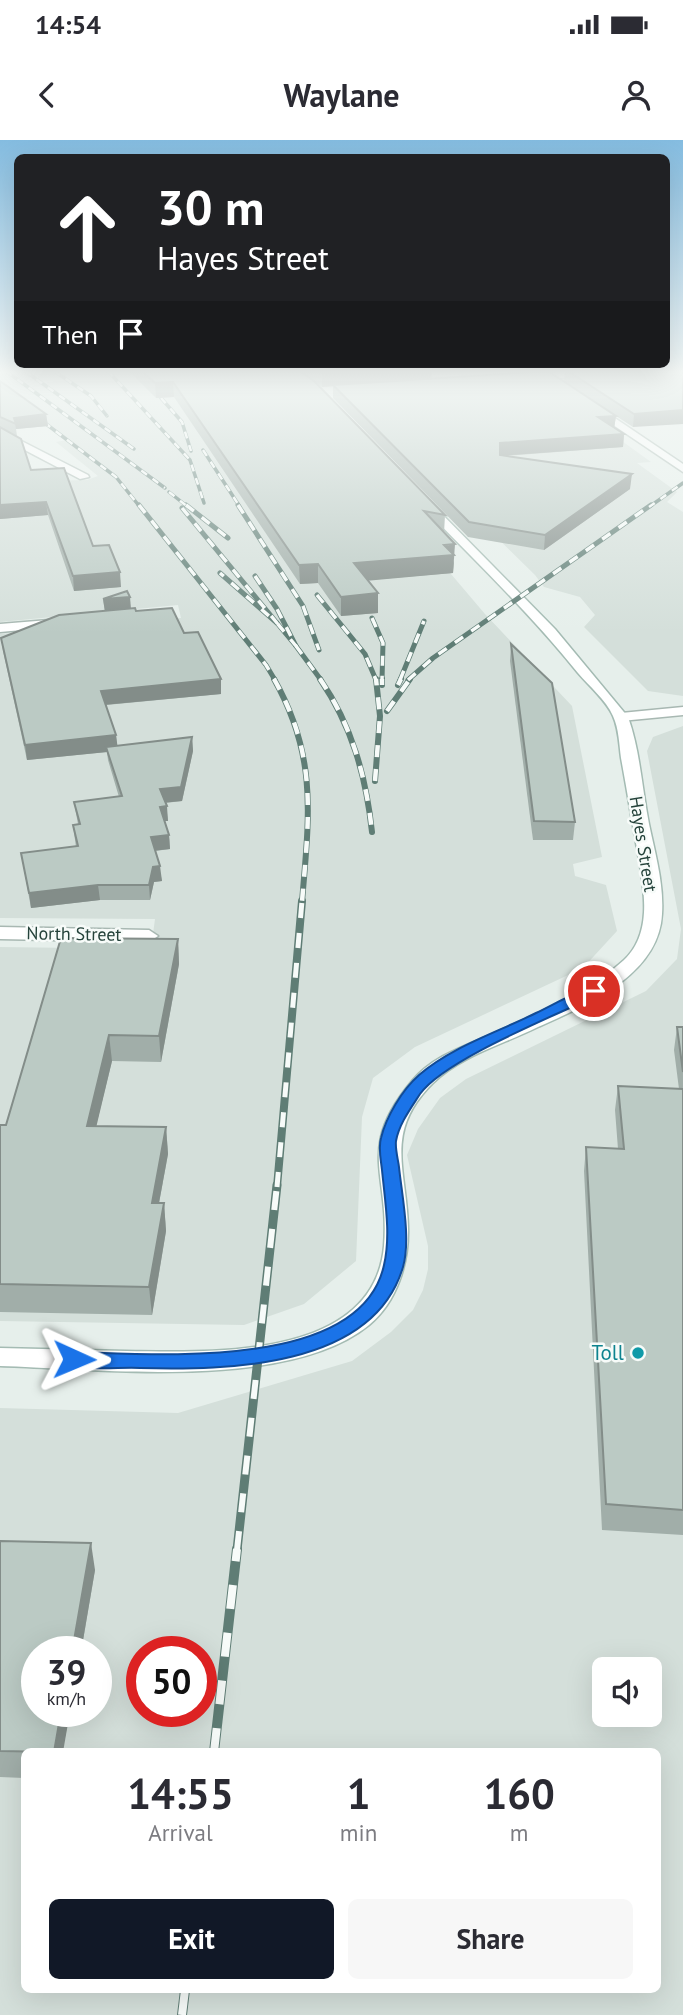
<!DOCTYPE html>
<style>
body{margin:0;font-family:"PT Sans",sans-serif;background:#f7f7f7;color:#2b2b33;height:100vh;display:flex;flex-direction:column;font-size:26px;white-space:nowrap}
*{box-sizing:border-box;margin:0}
p{font-size:23px;color:#7c7c81}
.icon{flex:none;width:38px;height:38px;fill:none;stroke:currentColor;stroke-width:2;stroke-linecap:round;stroke-linejoin:round}
.map{position:relative;flex:1;overflow:hidden}
.side{position:absolute;left:21px;top:1608px;width:640px;height:245px;display:flex;flex-direction:column;background:#fff;border-radius:10px;box-shadow:0 7px 28px #0002}
.side>*{flex:none}
.top-card{position:absolute;left:14px;top:14px;width:656px;height:214px;border-radius:10px;box-shadow:0 7px 28px #0002;background:#202124;color:#fff;overflow:hidden}
.tools{position:absolute;left:592px;top:1517px;display:grid;gap:14px}
.tools a{display:grid;place-items:center;width:70px;height:70px;border-radius:10px;background:#fff;box-shadow:0 7px 28px #0002;font-size:35px}
.speed{position:absolute;left:21px;top:1496px;display:flex;gap:14px;font-size:35px;font-weight:700;text-align:center}
.speed>*{display:grid;place-content:center;width:91px;height:91px;border-radius:50%;background:#fff;box-shadow:0 7px 28px #0002;line-height:1}
.speed small{font-size:18px;font-weight:400}
.speed .limit{border:10px solid #d22;background:#fff;color:#111}
.pin{position:absolute;display:grid;place-items:center;width:60px;height:60px;color:#fff;margin:-30px;border:4px solid #fff;border-radius:50%;box-shadow:0 2px 7px #0007}
.me{position:absolute;width:77px;margin:-38px;rotate:91deg;stroke-linejoin:round;filter:drop-shadow(0 0 5px #0008)}
.turn{display:flex;align-items:center;gap:24px;height:147px;padding:0 28px;font-size:32px}
.turn .icon{width:91px;height:91px;stroke-width:2.5}
.turn b{display:block;font-size:49px;line-height:60px}
.then{display:flex;align-items:center;height:66px;padding:0 28px;background:#0003;gap:14px;font-size:26px}
.eta{display:flex;justify-content:space-evenly;align-items:center;height:119px;text-align:center}
.eta b{font-size:42px;font-weight:800;line-height:49px}
.action{display:flex;gap:14px;margin-top:auto;padding:14px 28px}
.action a{flex:1;height:80px;border-radius:10px;background:#111827;color:#fff;font-size:28px;font-weight:800;line-height:80px;text-align:center}
.action a+a{background:#f7f7f7;color:#2b2b33}
.status{display:flex;justify-content:space-between;align-items:center;height:49px;padding:0 35px;background:#fff;direction:ltr}
.status svg{height:19px;fill:currentColor}
header{display:flex;justify-content:space-between;align-items:center;height:91px;padding:0 28px;background:#fff;font-size:32px;font-weight:800}
.map>svg:first-child{display:block}
.built{fill:#d4dfda;fill-rule:evenodd}
.lines{fill:none;stroke-linecap:round;stroke-linejoin:round}
.minor-casing{stroke:#a8b8b2;stroke-width:3}
.secondary-casing{stroke:#a4bbb3;stroke-width:3}
.minor{fill:#fff;fill-rule:evenodd}
.secondary{fill:#fff;fill-rule:evenodd}
.rail-far5-casing{stroke:#5f7d75;stroke-width:3.5}
.rail-far4-casing{stroke:#5f7d75;stroke-width:5}
.rail-far3-casing{stroke:#5f7d75;stroke-width:6}
.rail-far2-casing{stroke:#5f7d75;stroke-width:8}
.rail-far1-casing{stroke:#5f7d75;stroke-width:9}
.rail-casing{stroke:#5f7d75;stroke-width:10}
.rail-far5{stroke:#f7fbf9;stroke-width:2.5;stroke-dasharray:7;stroke-linecap:butt}
.rail-far4{stroke:#f7fbf9;stroke-width:3.5;stroke-dasharray:10;stroke-linecap:butt}
.rail-far3{stroke:#f7fbf9;stroke-width:4.5;stroke-dasharray:12;stroke-linecap:butt}
.rail-far2{stroke:#f7fbf9;stroke-width:5;stroke-dasharray:15;stroke-linecap:butt}
.rail-far1{stroke:#f7fbf9;stroke-width:6;stroke-dasharray:19;stroke-linecap:butt}
.rail{stroke:#f7fbf9;stroke-width:8;stroke-dasharray:24;stroke-linecap:butt}
.wall{fill:#a1aea9}
.shaded-wall{fill:#838d89}
.building{fill:#bbcac4;stroke:#838d89;stroke-width:2}
.route{fill:#1a73e8;stroke:#114b97;stroke-width:2}
.culture-dot{fill:#0f9aa8;stroke:#f7fbf9;stroke-width:2.5}
.labels{text-anchor:middle;stroke-width:5;stroke-linejoin:round;paint-order:stroke}
.street-label{font-size:18px;fill:#24423a;stroke:#f7fbf9}
.near-culture-label{font-size:21px;fill:#0d838f;stroke:#f7fbf9;text-anchor:end}
</style>
<div class="status"><b>14:54</b><svg viewBox="0 0 49 12"><path d="M0 12V9h3v3zM5 12V6h3v6zM10 12V3h3v9zM15 12V0h3v12zM26 1h20v11H26zM47 4h2v5h-2z"/></svg></div>
<header><svg class="icon" aria-label="back" viewBox="0 0 24 24"><path d="M15 5l-7 7 7 7"/></svg>Waylane<svg class="icon" aria-label="person" viewBox="0 0 24 24"><circle cx="12" cy="8" r="4"/><path d="M4 21q1-7 8-7t8 7"/></svg></header>
<div class="map">
<svg width="683" height="1875" viewBox="0 0 683 1875">
<rect width="100%" height="100%" fill="#e6efeb"/>
<g class="built">
<polygon points="0,231 271,231 298,254 485,474 572,566 602,717 573,724 575,736 606,745 617,791 583,828 415,907 373,938 362,977 356,1121 304,1164 244,1185 0,1181 0,807 151,809 155,779 0,778 0,494 181,478 178,465 0,482 0,342 87,340 98,336 56,302 67,300 0,251"/>
<polygon points="543,244 651,322 637,323 677,352 667,362 683,372 683,556 648,551 584,487 595,475 580,457 544,447 535,435 352,255"/>
<path d="M683 586V1875H0V1268L178 1273 352 1221 391 1192 413 1170 423 1150 428 1129V1106L407 1015 418 989 440 958 466 939 646 851 677 819 681 789 647 611 653 597ZM37 1512H96V1572H37ZM142 1512H201V1572H142ZM604 1530H649V1575H604ZM24 1612H658V1850H24Z"/>
</g>
<g class="lines">
<defs>
<g id="minor">
<polygon points="589,231 629,231 625,234 528,240 524,237 528,234"/>
<polygon points="588,264 594,264 683,324 683,332 588,268"/>
<polygon points="0,290 88,335 89,337 80,339 0,297"/>
<polygon points="61,479 67,483 66,486 0,492 0,484"/>
<polygon points="683,567 683,575 621,581 614,577 621,573"/>
<polygon points="0,787 149,790 158,796 149,802 0,799"/>
</g>
<path id="secondary" d="M420 360H428L555 489 628 577C640 610 642 649 649 684 655 713 664 744 662 774 659 835 587 865 538 887 504 904 460 916 433 943 383 992 407 1030 408 1088 409 1123 397 1162 369 1185 288 1251 100 1229 0 1226V1208C42 1209 84 1210 126 1211 209 1212 374 1221 384 1106 390 1033 355 1009 412 941 432 917 462 907 490 895 535 874 587 854 624 820 653 793 644 749 638 714 632 682 627 650 621 618 619 604 619 589 613 576 606 560 589 546 578 533 530 473 474 420 420 364Z"/>
</defs>
<use href="#minor" class="minor-casing"/>
<use href="#secondary" class="secondary-casing"/>
<use href="#minor" class="minor"/>
<use href="#secondary" class="secondary"/>
<defs>
<g id="rail-far5">
<polyline points="6,231 165,348"/>
<polyline points="25,231 134,309"/>
<polyline points="54,231 91,256 107,276"/>
<polyline points="108,231 190,320 204,363"/>
<polyline points="0,249 116,337 140,367"/>
<polyline points="161,258 182,282 191,311"/>
<polyline points="203,310 240,367"/>
<polyline points="169,352 188,367"/>
<polyline points="649,367 683,343"/>
</g>
<g id="rail-far4">
<polyline points="139,365 266,525 275,540"/>
<polyline points="186,365 228,398"/>
<polyline points="238,365 303,466 319,510"/>
<polyline points="182,368 277,483 220,433"/>
<polyline points="255,436 277,469 296,506 277,483"/>
<polyline points="317,455 365,514 376,540"/>
<polyline points="372,478 383,503 382,540"/>
<polyline points="296,506 321,540"/>
<polyline points="400,540 424,481"/>
<polyline points="408,540 433,518 651,365"/>
</g>
<g id="rail-far3">
<path d="M274 539C318 617 309 676 302 762"/>
<path d="M320 539C352 586 366 636 372 692"/>
<polyline points="382,545 382,539"/>
<polyline points="398,545 401,539"/>
<polyline points="387,571 410,539"/>
<polyline points="375,641 380,576 376,539"/>
</g>
<polyline id="rail-far2" points="277,1047 302,761"/>
<polyline id="rail-far1" points="237,1410 277,1045"/>
<g id="rail">
<polyline points="214,1612 237,1409"/>
<polyline points="182,1875 185,1850"/>
</g>
</defs>
<use href="#rail-far5" class="rail-far5-casing"/>
<use href="#rail-far4" class="rail-far4-casing"/>
<use href="#rail-far3" class="rail-far3-casing"/>
<use href="#rail-far2" class="rail-far2-casing"/>
<use href="#rail-far1" class="rail-far1-casing"/>
<use href="#rail" class="rail-casing"/>
<use href="#rail-far5" class="rail-far5"/>
<use href="#rail-far4" class="rail-far4"/>
<use href="#rail-far3" class="rail-far3"/>
<use href="#rail-far2" class="rail-far2"/>
<use href="#rail-far1" class="rail-far1"/>
<use href="#rail" class="rail"/>
</g>
<g class="wall">
<polygon points="129,231 432,231 431,239 564,242 565,231 683,231 633,287 616,276 614,288 624,294 623,307 506,316 630,349 544,410 468,397 333,258 333,246 322,247 307,236 445,375 444,393 454,423 453,433 368,440 378,453 378,473 341,476 318,443 300,444 174,257 156,258"/>
<polygon points="0,241 46,274 48,286 16,289 17,296 2,289 31,330 93,406 121,447 74,451 48,375 0,379"/>
<polygon points="103,459 131,469 184,493 221,539 221,554 106,565 116,595 117,606 192,597 193,611 182,661 165,663 168,681 165,681 169,695 170,709 155,711 162,741 154,742 150,760 100,760 31,768 21,713 76,707 73,685 78,684 74,662 119,657 108,620 107,612 27,620 3,511 1,498 105,471"/>
<polygon points="511,504 575,682 573,700 533,700 510,521"/>
<polygon points="178,799 179,824 161,922 112,921 96,986 166,987 168,1014 159,1063 164,1063 166,1091 152,1175 0,1172 0,985 6,985"/>
<polygon points="677,887 683,887 683,1395 602,1390 584,1031 586,1007 618,1009 615,970 618,946 679,949 674,910"/>
<polygon points="0,1401 95,1430 81,1512 37,1512 24,1612 24,1638 0,1637"/>
</g>
<g class="shaded-wall">
<polygon points="352,231 432,231 431,240 322,247 322,233"/>
<polygon points="173,242 174,257 156,258 155,243"/>
<polygon points="683,270 683,284 633,287 634,274"/>
<polygon points="46,274 48,286 16,289 14,278"/>
<polygon points="616,276 614,289 598,277"/>
<polygon points="624,294 623,307 499,316 500,303"/>
<polygon points="632,334 630,349 544,410 545,395"/>
<polygon points="46,362 48,375 0,379 0,365"/>
<polygon points="455,404 453,433 354,442 354,423"/>
<polygon points="318,424 318,443 300,444 299,425"/>
<polygon points="120,432 121,447 74,451 73,436"/>
<polygon points="378,453 378,473 341,476 341,457"/>
<polygon points="130,457 131,469 105,472 103,459"/>
<polygon points="221,539 221,554 103,565 101,551"/>
<polygon points="116,595 118,610 106,607 107,612 27,620 25,605"/>
<polygon points="192,597 193,611 182,661 161,663 160,649"/>
<polygon points="167,666 168,681 161,681 160,667"/>
<polygon points="169,695 170,709 152,711 151,697"/>
<polygon points="160,726 162,741 154,742 150,760 149,745 153,727"/>
<polygon points="98,745 100,760 31,768 29,753"/>
<polygon points="178,799 179,824 161,922 159,896"/>
<polygon points="109,895 112,921 90,1013 87,986"/>
<polygon points="166,987 168,1014 154,1090 152,1063"/>
<polygon points="164,1063 166,1091 152,1175 149,1147"/>
<polygon points="91,1403 95,1430 81,1512 72,1512"/>
<polygon points="61,1572 70,1572 63,1612 54,1612"/>
</g>
<g class="building">
<polygon points="142,231 300,231 315,242 445,375 424,371 455,404 444,405 454,415 354,423 378,453 341,457 318,424 299,425 173,242 155,243"/>
<polygon points="319,231 352,231 322,233"/>
<polygon points="548,231 616,276 598,277 624,294 500,303 500,315 632,334 545,395 469,382 333,245"/>
<polygon points="568,231 683,231 683,270 634,274"/>
<polygon points="0,241 46,274 14,278 16,284 0,277"/>
<polygon points="0,287 21,299 31,330 64,328 93,406 109,405 120,432 73,436 46,362 0,365"/>
<polygon points="127,451 130,457 103,459"/>
<polygon points="135,468 136,471 172,468 184,493 198,492 221,539 101,551 116,595 25,605 1,498 59,475"/>
<polygon points="511,504 552,543 575,682 534,681"/>
<polygon points="192,597 181,647 160,649 167,666 160,667 169,695 151,697 160,726 153,727 149,745 98,745 29,753 21,713 78,706 73,685 80,684 74,662 122,656 106,607"/>
<polygon points="61,798 178,799 159,896 109,895 87,986 166,987 152,1063 164,1063 149,1147 0,1144 0,985 6,985"/>
<polygon points="677,887 683,887 683,932"/>
<polygon points="618,946 683,949 683,1370 606,1364 586,1007 624,1009"/>
<polygon points="0,1401 91,1403 72,1512 37,1512 37,1572 61,1572 54,1612 0,1611"/>
</g>
<linearGradient id="sky" x2="0" y2="1"><stop stop-color="#84bce0"/><stop offset="0.47" stop-color="#f4f8f6"/><stop offset="1" stop-color="#f4f8f6" stop-opacity="0"/></linearGradient>
<rect width="683" height="493" fill="url(#sky)"/>
<path class="route" d="M594 847 602 851 600 854C557 875 445 919 420 954 411 968 399 984 396 1001 395 1009 398 1019 399 1027 402 1056 411 1099 403 1127 373 1229 226 1230 140 1228 117 1227 89 1231 67 1224L64 1219 67 1214 74 1212C154 1214 361 1232 384 1125 391 1095 385 1061 382 1030 381 1020 378 1008 381 998 386 977 402 950 419 935 451 907 498 892 536 873 555 864 574 852 594 847Z"/>
<circle class="culture-dot" cx="638" cy="1213" r="7"/>
<g class="labels">
<g class="street-label">
<text transform="translate(643 704) rotate(81)" y="6">Hayes Street</text>
<text transform="translate(74 794) rotate(1)" y="6">North Street</text>
</g>
<g class="near-culture-label">
<text x="624" y="1220">Toll</text>
</g>
</g>
</svg>
<div class="tools">
<a><svg class="icon" aria-label="sound" viewBox="0 0 24 24"><path d="M4 9h4l5-4v14l-5-4H4zM17 9q2 3 0 6"/></svg></a>
</div>
<div class="speed"><div>39<small>km/h</small></div><div class="limit">50</div></div>
<div class="pin" style="left:594px;top:851px;background:#d93025"><svg class="icon" aria-label="arrive" viewBox="0 0 24 24"><path d="M6 21V4h12l-3 4 3 4H6"/></svg></div>
<svg class="me" style="left:74px;top:1219px" viewBox="-20 -20 40 40"><path d="M0-17L14 15 0 8-14 15z" fill="#1a73e8" stroke="#fff" stroke-width="4"/></svg>
<div class="top-card">
<div class="turn"><svg class="icon" aria-label="ahead" viewBox="0 0 24 24"><path d="M12 20V5M6 11l6-6 6 6"/></svg><div><b>30 m</b>Hayes Street</div></div>
<div class="then">Then<svg class="icon" aria-label="arrive" viewBox="0 0 24 24"><path d="M6 21V4h12l-3 4 3 4H6"/></svg></div>
</div>
<section class="side">
<div class="eta">
<div><b>14:55</b><p>Arrival</p></div>
<div><b>1</b><p>min</p></div>
<div><b>160</b><p>m</p></div>
</div>
<div class="action"><a>Exit</a><a>Share</a></div>
</section>
</div>
